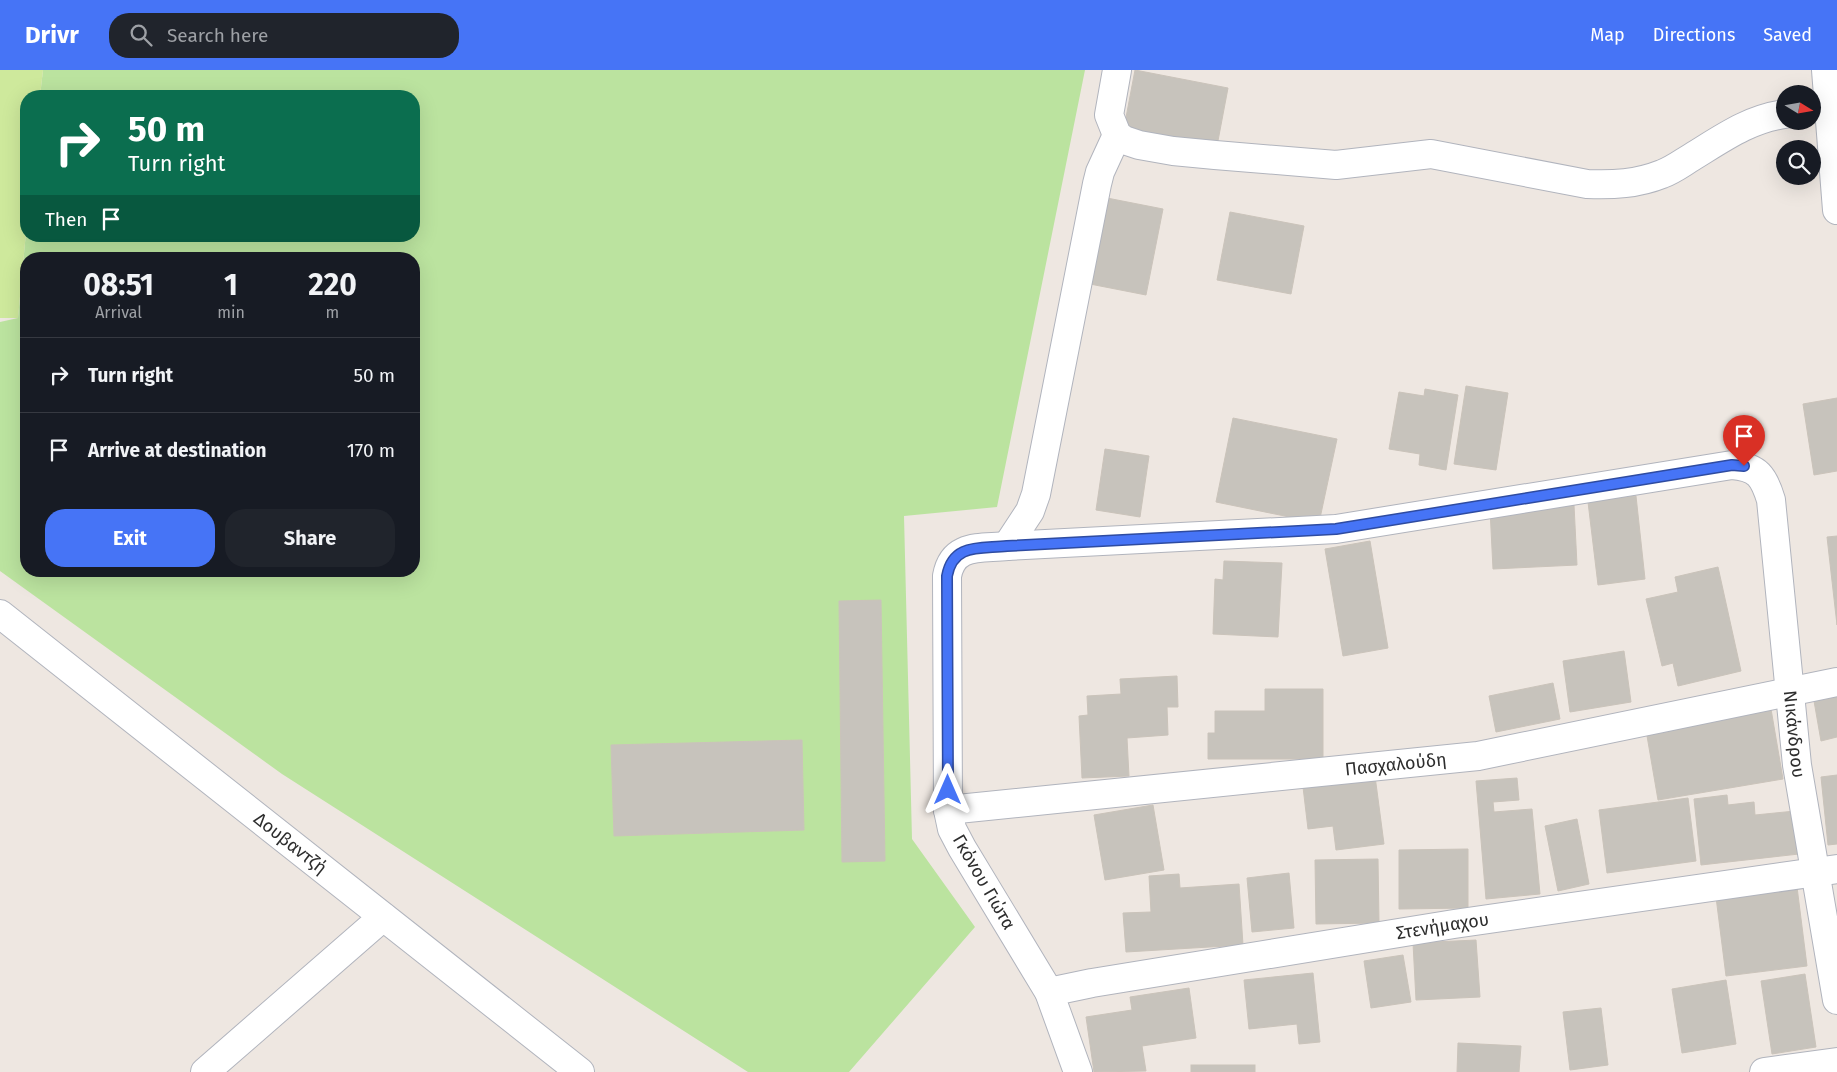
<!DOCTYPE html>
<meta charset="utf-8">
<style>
body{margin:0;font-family:"Fira Sans",sans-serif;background:#20242c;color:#f1f3f6;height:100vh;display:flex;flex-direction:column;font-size:19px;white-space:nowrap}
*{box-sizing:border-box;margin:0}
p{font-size:16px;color:#9ea1a6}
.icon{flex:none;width:28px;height:28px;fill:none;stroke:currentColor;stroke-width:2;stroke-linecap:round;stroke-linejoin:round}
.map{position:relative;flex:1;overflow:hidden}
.panel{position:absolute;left:20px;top:182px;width:400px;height:325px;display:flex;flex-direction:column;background:#171b24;border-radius:20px;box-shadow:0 5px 20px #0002}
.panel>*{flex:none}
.top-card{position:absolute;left:20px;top:20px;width:400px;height:152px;border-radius:20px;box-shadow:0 5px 20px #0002;background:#0b6e4f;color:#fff;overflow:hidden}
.needle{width:32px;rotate:101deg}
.fabs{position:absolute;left:1776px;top:15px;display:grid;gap:10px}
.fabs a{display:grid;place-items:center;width:45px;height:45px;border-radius:50%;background:#171b24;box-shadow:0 5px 20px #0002;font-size:25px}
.pin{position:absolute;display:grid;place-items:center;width:42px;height:42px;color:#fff;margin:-51px -21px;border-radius:50% 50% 50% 0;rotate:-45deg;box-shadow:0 0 5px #0007}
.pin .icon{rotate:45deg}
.me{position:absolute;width:55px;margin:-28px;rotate:0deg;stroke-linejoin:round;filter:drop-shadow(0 0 4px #0008)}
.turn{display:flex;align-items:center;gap:18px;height:105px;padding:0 25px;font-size:22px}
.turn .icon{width:65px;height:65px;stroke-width:2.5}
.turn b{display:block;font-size:35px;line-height:42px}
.then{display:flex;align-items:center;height:48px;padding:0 25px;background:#0003;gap:10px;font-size:19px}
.eta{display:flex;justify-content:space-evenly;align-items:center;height:85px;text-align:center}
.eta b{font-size:30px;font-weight:700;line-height:35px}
.primary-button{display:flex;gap:10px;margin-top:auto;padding:10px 25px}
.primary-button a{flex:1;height:58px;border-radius:20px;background:#4674f6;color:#fff;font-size:20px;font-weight:700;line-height:58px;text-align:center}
.primary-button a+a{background:#20242c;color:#f1f3f6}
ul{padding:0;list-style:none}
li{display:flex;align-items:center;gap:15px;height:75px;padding:0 25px;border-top:1px solid #363941}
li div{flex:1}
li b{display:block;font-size:19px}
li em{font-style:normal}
header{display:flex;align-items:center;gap:30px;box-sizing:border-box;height:70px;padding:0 25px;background:#4674f6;color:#fff}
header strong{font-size:24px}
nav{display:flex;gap:28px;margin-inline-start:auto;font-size:18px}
.search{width:350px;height:45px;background:#20242c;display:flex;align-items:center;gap:12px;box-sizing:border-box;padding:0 18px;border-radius:20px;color:#9ea1a6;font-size:19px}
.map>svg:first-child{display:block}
.green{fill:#bbe39f;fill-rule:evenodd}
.pitch{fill:#cee99c}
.building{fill:#c7c3bc;stroke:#cac3ba}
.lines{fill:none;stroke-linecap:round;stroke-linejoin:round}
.minor-casing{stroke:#b1b4bd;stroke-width:30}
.tertiary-casing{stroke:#b1b4bd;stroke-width:30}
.minor{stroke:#fff;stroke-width:28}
.tertiary{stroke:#fff;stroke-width:28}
.route-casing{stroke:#2e4ba0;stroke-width:12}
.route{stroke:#4674f6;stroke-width:9}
.labels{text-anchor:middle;stroke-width:4.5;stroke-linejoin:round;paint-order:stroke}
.street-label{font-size:18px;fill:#2e2e2e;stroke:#fff}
</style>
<header>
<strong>Drivr</strong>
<div class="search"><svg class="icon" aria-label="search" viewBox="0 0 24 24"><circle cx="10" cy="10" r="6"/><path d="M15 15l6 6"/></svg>Search here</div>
<nav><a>Map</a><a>Directions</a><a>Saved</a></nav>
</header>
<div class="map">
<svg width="1837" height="1002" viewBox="0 0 1837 1002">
<rect width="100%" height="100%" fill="#eee7e1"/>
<path class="green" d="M43 0H1085L997 437 904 446 912 769 975 857 849 1002H748L282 704 0 501V252L18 248 26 162V166H414V26H40ZM26 189H414V501H26Z"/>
<polygon class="pitch" points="0,0 43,0 40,26 26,26 26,162 18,248 0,248"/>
<g class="building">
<polygon points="1135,0 1228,18 1217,76 1124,58"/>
<polygon points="1107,128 1163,139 1146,225 1090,214"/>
<polygon points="1230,142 1304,156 1291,224 1217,210"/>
<polygon points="1466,316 1508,323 1496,400 1454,394"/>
<polygon points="1425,319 1458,325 1446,400 1419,395 1420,384 1389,379 1399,322 1424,326"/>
<polygon points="1837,328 1837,401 1814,405 1803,334"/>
<polygon points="1233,348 1337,369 1319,453 1216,432"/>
<polygon points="1105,379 1149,386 1140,447 1096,440"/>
<polygon points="1636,426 1645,509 1598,515 1588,432"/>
<polygon points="1574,435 1577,495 1493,499 1490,439"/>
<polygon points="1837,466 1837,555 1827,467"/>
<polygon points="1370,471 1388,578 1343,586 1325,479"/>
<polygon points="1224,491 1282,493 1278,567 1213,564 1215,509 1223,510"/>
<polygon points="1718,497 1741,601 1678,616 1673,593 1662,596 1646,529 1678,522 1675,507"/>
<polygon points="881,530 885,791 842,792 839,531"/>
<polygon points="1624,581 1631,632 1570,642 1563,591"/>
<polygon points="1177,606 1178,637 1167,637 1168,665 1127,668 1129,706 1082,708 1079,646 1088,645 1087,626 1121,624 1120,609"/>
<polygon points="1553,613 1560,649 1496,662 1489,626"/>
<polygon points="1265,619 1323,619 1323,689 1208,689 1208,663 1215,663 1215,641 1265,641"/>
<polygon points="1837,627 1837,667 1821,671 1814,631"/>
<polygon points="1771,639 1783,709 1658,730 1646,660"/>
<polygon points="802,670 804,760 614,766 611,675"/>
<polygon points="1837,705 1837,774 1828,775 1821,707"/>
<polygon points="1375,706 1384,774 1336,780 1333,756 1308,759 1303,717"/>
<polygon points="1517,708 1519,730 1493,732 1494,742 1532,739 1540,824 1486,829 1476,711"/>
<polygon points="1727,725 1728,735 1754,732 1755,745 1795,741 1799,784 1701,795 1694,729"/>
<polygon points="1688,728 1696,791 1607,803 1599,740"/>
<polygon points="1153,735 1164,800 1105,810 1094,745"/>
<polygon points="1577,749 1589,814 1558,821 1545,756"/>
<polygon points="1468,779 1468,838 1399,839 1399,780"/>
<polygon points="1378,789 1379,853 1316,854 1315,790"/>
<polygon points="1289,803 1294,858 1252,862 1247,808"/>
<polygon points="1179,804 1180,818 1239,814 1243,875 1126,882 1123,843 1151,842 1149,806"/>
<polygon points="1797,817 1807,896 1726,906 1716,827"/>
<polygon points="1476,870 1480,927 1416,930 1413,873"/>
<polygon points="1403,885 1411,932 1371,938 1364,891"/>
<polygon points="1313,903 1320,972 1299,974 1297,954 1249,959 1244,910"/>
<polygon points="1805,904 1816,977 1772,984 1761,911"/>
<polygon points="1726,910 1736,974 1682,983 1672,919"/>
<polygon points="1189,918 1196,968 1142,976 1146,1001 1094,1002 1086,947 1132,940 1130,927"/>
<polygon points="1601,938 1608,995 1570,1000 1563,942"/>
<polygon points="1458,973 1521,976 1519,1002 1457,1002"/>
<rect x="1191" y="995" width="64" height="7"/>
</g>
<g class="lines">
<defs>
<g id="minor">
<path d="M1117 0 1109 45 1117 65 1124 70 1139 75 1173 81 1215 85 1336 95 1431 84 1587 114C1613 115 1637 114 1662 104 1673 100 1682 93 1692 87 1723 68 1749 49 1785 44"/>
<polyline points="1826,0 1837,140"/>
<polyline points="1007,476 1030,441 1036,424 1097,114 1100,102 1117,65"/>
<path id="s1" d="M948 740 1478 686 1837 612"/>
<path id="s2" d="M1049 922 1092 913 1454 854 1837 799"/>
<polyline points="205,1002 383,847"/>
<path id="s3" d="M1078 1002 1049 922 962 778 952 759 948 740 947 506C953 473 980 479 1007 476L1336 459 1732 395C1758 397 1764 407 1771 430L1797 695 1837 930"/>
<polyline points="1764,1002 1837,992"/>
</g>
<g id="tertiary">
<path id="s4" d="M0 544 580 1002"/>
</g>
</defs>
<use href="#minor" class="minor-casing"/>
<use href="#tertiary" class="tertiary-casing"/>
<use href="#minor" class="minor"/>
<use href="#tertiary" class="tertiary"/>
</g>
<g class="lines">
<defs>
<path id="route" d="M948 720 947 506C953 473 980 479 1007 476L1336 459 1732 395 1744 396"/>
</defs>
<use href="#route" class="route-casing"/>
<use href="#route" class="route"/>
</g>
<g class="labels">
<g class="street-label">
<text dy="6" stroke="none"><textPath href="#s3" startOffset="1626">Νικάνδρου</textPath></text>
<text dy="6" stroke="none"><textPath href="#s1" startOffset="450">Πασχαλούδη</textPath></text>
<text dy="6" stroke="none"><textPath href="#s4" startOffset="370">Δουβαντζή</textPath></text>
<text transform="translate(984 812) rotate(60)" y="6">Γκόνου Γιώτα</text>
<text dy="6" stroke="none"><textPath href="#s2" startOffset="399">Στενήμαχου</textPath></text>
</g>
</g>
</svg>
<div class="fabs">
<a><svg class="needle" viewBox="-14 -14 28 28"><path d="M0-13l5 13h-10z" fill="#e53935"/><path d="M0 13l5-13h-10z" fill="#9ea1a6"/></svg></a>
<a><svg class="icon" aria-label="search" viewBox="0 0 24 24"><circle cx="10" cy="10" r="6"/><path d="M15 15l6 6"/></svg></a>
</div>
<div class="pin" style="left:1744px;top:396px;background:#d93025"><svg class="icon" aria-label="arrive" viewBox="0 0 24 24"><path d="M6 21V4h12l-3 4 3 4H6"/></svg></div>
<svg class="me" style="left:948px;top:720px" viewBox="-20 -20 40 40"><path d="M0-17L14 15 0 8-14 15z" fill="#4674f6" stroke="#fff" stroke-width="4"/></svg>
<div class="top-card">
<div class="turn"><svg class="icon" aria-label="right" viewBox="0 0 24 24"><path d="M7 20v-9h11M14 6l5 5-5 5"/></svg><div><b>50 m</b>Turn right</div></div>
<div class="then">Then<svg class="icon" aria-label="arrive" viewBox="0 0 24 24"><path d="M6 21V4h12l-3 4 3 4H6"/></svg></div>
</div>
<section class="panel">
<div class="eta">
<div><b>08:51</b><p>Arrival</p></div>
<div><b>1</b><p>min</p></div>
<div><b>220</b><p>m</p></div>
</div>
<ul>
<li><svg class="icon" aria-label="right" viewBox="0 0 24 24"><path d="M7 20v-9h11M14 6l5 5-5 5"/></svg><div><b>Turn right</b></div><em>50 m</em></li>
<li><svg class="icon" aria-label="arrive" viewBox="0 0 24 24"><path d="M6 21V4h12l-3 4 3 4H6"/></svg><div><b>Arrive at destination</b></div><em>170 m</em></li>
</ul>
<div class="primary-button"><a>Exit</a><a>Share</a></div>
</section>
</div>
